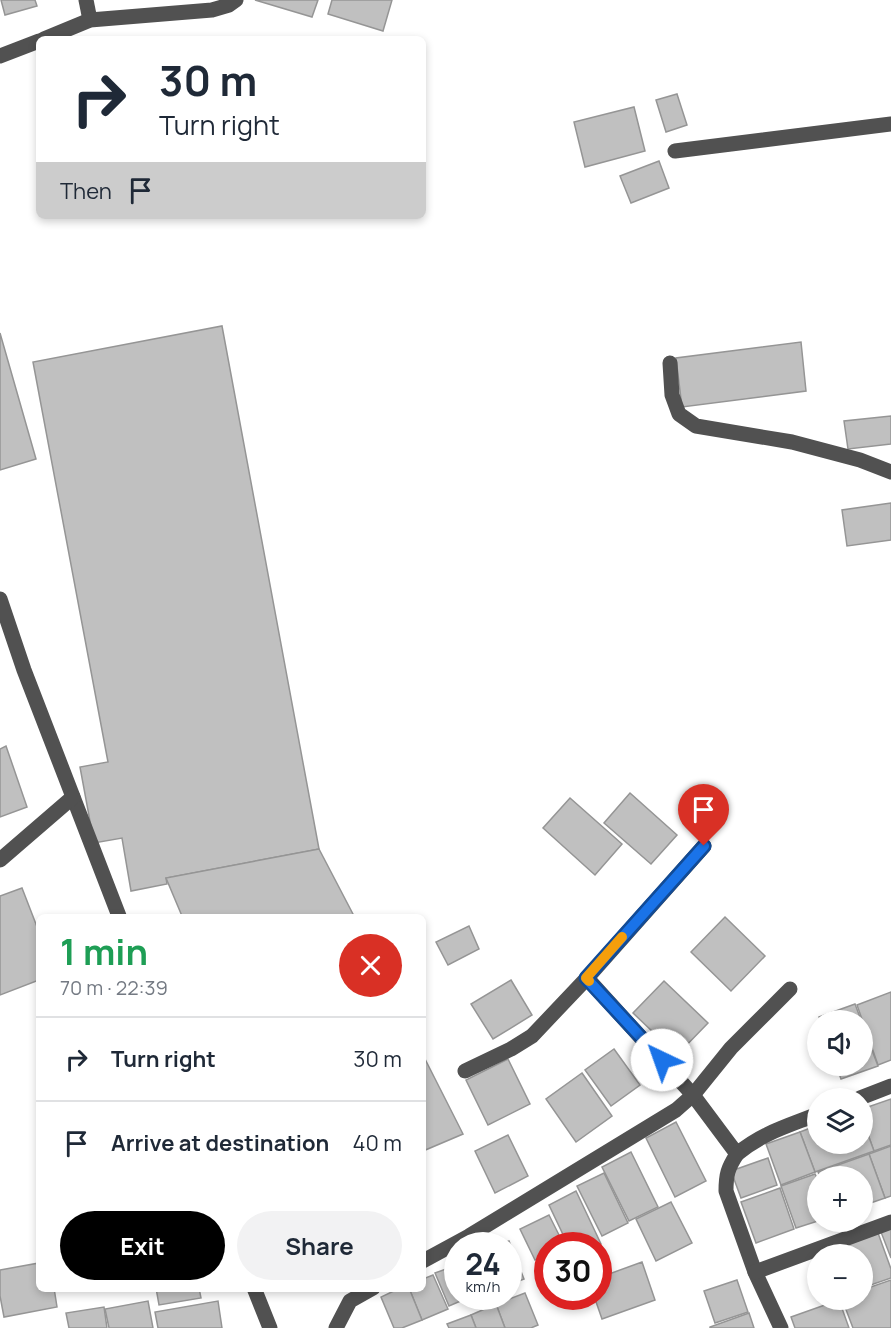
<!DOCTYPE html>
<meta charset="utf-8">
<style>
body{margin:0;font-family:Manrope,sans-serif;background:#f2f2f3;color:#1f2937;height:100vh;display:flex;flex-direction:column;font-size:22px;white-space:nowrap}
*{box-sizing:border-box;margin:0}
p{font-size:20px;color:#747a83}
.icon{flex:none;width:33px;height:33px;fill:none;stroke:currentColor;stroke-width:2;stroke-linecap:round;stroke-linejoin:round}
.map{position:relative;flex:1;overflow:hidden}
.sheet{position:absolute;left:36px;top:914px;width:390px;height:378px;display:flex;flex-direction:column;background:#fff;border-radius:9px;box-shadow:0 3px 9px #0003}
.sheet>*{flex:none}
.guide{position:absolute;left:36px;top:36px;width:390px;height:183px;border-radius:9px;box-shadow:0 3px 9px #0003;background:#fff;color:#1f2937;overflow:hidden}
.fabs{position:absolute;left:807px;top:1010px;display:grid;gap:12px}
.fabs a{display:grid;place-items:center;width:66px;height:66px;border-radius:50%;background:#fff;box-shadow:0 3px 9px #0003;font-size:30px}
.speed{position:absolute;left:444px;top:1232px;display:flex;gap:12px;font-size:30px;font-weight:700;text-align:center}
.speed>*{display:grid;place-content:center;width:78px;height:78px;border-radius:50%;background:#fff;box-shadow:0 3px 9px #0003;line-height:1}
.speed small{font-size:15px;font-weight:400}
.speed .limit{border:9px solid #d22;background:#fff;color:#111}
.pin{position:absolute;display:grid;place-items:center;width:51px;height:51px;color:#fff;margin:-62px -26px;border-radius:50% 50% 50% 0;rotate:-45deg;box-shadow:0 0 6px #0007}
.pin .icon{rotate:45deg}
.me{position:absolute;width:66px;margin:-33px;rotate:318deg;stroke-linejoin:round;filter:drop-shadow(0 0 4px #0008)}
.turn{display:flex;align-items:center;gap:21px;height:126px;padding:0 24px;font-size:27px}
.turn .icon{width:78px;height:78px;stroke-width:2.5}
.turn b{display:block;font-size:42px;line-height:51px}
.then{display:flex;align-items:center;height:57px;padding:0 24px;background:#0003;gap:12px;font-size:22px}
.round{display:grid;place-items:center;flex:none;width:63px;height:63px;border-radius:32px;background:#f2f2f3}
.summary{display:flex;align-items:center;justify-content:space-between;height:102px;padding:0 24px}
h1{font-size:36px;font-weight:700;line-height:45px;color:#1e9e55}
.cta{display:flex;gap:12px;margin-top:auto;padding:12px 24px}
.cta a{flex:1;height:69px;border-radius:36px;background:#000;color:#fff;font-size:24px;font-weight:700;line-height:69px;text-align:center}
.cta a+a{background:#f2f2f3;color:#1f2937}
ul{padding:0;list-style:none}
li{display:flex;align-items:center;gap:18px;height:84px;padding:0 24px;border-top:2px solid #e0e1e3}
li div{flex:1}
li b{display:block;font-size:22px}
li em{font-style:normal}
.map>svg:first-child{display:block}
.building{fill:#c0c0c0;stroke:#959595;stroke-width:1.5}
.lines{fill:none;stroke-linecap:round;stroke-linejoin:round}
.minor{stroke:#515151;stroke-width:15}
.route-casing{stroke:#114b97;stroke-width:15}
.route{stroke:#1a73e8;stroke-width:10}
.slow{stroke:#f59e0b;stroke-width:10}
</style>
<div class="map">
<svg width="891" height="1328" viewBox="0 0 891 1328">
<rect width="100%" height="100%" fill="#fff"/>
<g class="building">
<polygon points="1,0 35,0 37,6 5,15"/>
<polygon points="255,0 318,0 312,17"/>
<polygon points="332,0 392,0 383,31 328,14"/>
<polygon points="677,94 687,125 666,132 656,100"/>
<polygon points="634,107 645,151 585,167 574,122"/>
<polygon points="659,161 669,188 631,203 620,176"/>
<polygon points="222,326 319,849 166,878 167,884 131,891 122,838 94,843 80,767 108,762 33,362"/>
<polygon points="0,333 36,459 0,470"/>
<polygon points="801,342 806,391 682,407 676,358"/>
<polygon points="891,416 891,444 848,449 844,421"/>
<polygon points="891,503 891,540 847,546 842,510"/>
<polygon points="6,746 27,807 0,817 0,749"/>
<polygon points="630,793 677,835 651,864 604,823"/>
<polygon points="570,798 622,844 595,875 543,828"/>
<polygon points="319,849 354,916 182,916 166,878"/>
<polygon points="22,888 39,932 39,980 0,995 0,896"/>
<polygon points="725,917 765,956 731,991 691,952"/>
<polygon points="469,926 479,949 448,965 436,942"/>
<polygon points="511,980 532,1015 493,1039 471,1004"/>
<polygon points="664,981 708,1023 677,1055 633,1013"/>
<polygon points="891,992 891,1060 878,1065 857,1005"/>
<polygon points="855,1004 861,1020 820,1020 819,1017"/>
<polygon points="862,1024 878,1066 841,1079 836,1065 862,1065"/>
<polygon points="614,1049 640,1085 611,1106 585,1070"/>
<polygon points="423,1055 463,1134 423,1151"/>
<polygon points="508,1059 530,1104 488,1125 466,1080"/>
<polygon points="582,1073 612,1116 576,1142 546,1099"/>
<polygon points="891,1099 891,1145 874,1151 862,1118 862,1109"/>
<polygon points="862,1118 874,1151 815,1172 800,1132 818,1125 818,1143 862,1143"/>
<polygon points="676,1122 706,1181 675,1197 646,1138"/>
<polygon points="800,1132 815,1172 781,1185 766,1144"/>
<polygon points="508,1135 528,1176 495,1193 475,1151"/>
<polygon points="891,1146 891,1196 885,1198 869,1154"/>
<polygon points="631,1152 658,1207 629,1221 602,1167"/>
<polygon points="869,1154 885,1198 862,1206 862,1176 820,1176 818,1172"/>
<polygon points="768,1158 777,1185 741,1198 731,1171"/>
<polygon points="604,1173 628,1223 602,1236 577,1186"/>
<polygon points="815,1174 818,1180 818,1221 796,1228 781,1186"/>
<polygon points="780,1188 794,1229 756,1243 741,1202"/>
<polygon points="576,1191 601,1244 598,1246 568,1245 549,1205"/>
<polygon points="671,1202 692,1243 656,1261 636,1219"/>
<polygon points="549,1215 564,1245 548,1245 548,1254 535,1260 520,1229"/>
<polygon points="891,1228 891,1258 881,1232"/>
<polygon points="878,1233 891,1269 891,1278 862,1288 862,1254 826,1254 826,1252"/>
<polygon points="509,1241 524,1279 508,1285 508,1245 499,1245"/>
<polygon points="642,1262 655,1300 602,1319 594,1296 598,1296 598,1278"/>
<polygon points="39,1263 39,1288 54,1288 57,1307 4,1317 0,1296 0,1270"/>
<polygon points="457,1265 458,1296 470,1296 470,1297 449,1306 435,1273"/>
<polygon points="433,1275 448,1309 422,1320 409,1288 423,1288 423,1279"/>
<polygon points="737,1280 748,1312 715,1323 704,1291"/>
<polygon points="891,1280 891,1328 853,1328 842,1299 862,1299 862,1290"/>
<polygon points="156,1288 199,1288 201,1298 159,1305"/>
<polygon points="400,1288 409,1288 422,1320 402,1328 394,1328 381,1297"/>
<polygon points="525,1293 538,1325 531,1328 505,1328 496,1304"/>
<polygon points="839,1300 849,1328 795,1328 791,1317"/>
<polygon points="148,1301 153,1328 109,1328 105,1309"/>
<polygon points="218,1301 222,1328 158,1328 155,1312"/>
<polygon points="496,1304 505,1328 476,1328 471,1315"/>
<polygon points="104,1307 107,1328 69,1328 66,1313"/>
<polygon points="749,1313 754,1328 710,1328 710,1327"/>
<polygon points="471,1315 476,1328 449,1328 447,1324"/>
</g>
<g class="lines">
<g class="minor">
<polyline points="86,0 90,20"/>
<polyline points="44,39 90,20 212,10 229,5 236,0"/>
<polyline points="0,56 39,41"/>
<polyline points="675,151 891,124"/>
<polyline points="670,363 672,395 679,414 696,426 792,442 860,460 891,472"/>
<polyline points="0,599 24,670 119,916"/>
<path d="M704 846 587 978 693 1095 737 1154C762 1133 788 1126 818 1114"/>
<polyline points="0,860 73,797"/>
<polyline points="465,1071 511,1049 532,1036 587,978"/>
<polyline points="860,1098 891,1086"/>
<path d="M737 1154C728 1168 726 1174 726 1191L755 1272 781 1328"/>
<polyline points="423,1261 469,1236 676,1110 693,1095 731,1048 790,989"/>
<polyline points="755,1272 891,1222"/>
<polyline points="254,1288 270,1328"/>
<polyline points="336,1328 350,1301 373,1288"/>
</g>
</g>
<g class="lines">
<defs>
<polyline id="route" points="662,1060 586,978 704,846"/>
</defs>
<use href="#route" class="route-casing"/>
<use href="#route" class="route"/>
<polyline class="slow" points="589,981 586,978 622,937"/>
</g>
</svg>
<div class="fabs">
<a><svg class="icon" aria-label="sound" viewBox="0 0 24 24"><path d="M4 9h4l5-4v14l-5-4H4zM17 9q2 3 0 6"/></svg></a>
<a><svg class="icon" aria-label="layers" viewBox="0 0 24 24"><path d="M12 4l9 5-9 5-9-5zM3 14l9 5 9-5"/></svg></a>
<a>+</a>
<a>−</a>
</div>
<div class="speed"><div>24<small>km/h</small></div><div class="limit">30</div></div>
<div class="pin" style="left:704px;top:846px;background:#d93025"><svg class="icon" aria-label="arrive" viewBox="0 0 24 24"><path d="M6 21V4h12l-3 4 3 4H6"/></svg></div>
<svg class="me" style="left:662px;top:1060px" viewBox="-20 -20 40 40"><circle r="19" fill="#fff"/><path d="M0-13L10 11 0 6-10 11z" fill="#1a73e8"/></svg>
<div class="guide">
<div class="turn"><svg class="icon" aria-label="right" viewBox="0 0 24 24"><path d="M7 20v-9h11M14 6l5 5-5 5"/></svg><div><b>30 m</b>Turn right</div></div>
<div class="then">Then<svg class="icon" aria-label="arrive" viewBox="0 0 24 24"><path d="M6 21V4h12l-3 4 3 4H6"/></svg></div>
</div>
<section class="sheet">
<div class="summary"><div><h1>1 min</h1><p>70 m · 22:39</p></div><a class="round" style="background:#d93025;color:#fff"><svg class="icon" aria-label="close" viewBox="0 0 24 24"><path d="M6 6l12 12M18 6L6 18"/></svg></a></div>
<ul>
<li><svg class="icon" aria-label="right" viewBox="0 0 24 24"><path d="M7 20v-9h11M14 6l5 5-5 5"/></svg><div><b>Turn right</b></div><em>30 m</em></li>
<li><svg class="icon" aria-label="arrive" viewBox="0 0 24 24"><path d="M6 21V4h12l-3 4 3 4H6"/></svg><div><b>Arrive at destination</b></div><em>40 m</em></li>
</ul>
<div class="cta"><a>Exit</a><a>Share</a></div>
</section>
</div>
